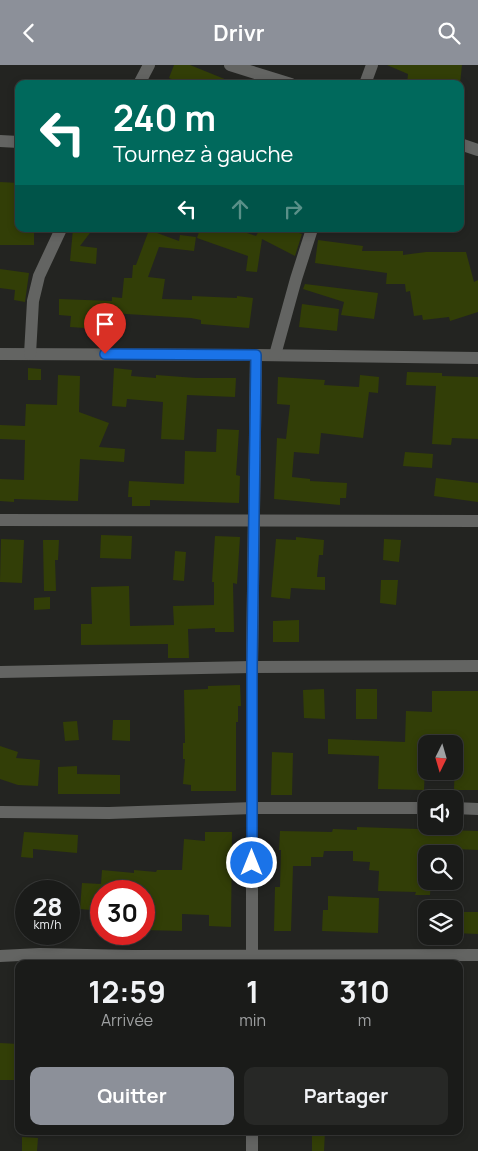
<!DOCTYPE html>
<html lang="fr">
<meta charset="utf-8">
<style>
body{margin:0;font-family:Manrope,sans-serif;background:#272826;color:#f1f3f6;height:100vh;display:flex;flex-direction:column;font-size:19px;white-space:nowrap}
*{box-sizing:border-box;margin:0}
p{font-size:16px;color:#9fa1a2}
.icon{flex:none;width:28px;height:28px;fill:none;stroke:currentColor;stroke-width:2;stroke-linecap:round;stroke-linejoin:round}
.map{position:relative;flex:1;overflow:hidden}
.drawer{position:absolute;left:15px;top:895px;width:448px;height:175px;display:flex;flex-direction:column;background:#1a1b19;border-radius:10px;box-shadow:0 2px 8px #0003,0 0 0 1px #383938}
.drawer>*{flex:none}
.guide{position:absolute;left:15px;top:15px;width:449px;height:152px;border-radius:10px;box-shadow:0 2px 8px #0003,0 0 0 1px #383938;background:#00695c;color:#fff;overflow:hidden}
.needle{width:32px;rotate:185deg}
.controls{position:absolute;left:418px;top:670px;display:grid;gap:10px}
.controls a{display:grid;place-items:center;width:45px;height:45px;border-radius:10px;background:#1a1b19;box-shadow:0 2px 8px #0003,0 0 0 1px #383938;font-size:25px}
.speed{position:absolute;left:15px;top:815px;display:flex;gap:10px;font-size:25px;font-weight:700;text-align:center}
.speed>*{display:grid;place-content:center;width:65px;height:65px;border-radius:50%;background:#1a1b19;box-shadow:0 2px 8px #0003,0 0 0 1px #383938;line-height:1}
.speed small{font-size:12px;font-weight:400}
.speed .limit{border:8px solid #d22;background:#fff;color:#111}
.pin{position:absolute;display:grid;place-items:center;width:42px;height:42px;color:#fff;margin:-51px -21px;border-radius:50% 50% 50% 0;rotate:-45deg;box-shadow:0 0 5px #0007}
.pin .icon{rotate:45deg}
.me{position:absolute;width:55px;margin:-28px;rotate:0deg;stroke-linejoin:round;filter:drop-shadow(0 0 4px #0008)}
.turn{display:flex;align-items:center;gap:18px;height:105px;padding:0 15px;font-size:22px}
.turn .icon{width:65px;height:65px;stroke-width:2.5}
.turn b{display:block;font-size:35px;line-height:42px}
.lanes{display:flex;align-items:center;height:48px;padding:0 15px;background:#0003;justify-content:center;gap:25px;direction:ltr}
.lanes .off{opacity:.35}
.eta{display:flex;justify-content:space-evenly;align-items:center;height:85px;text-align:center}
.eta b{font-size:30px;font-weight:700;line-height:35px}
.action{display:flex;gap:10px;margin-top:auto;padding:10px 15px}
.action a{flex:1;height:58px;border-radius:10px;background:#8c9099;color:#fff;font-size:20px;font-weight:700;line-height:58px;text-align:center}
.action a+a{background:#272826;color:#f1f3f6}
header{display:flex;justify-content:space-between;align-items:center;height:65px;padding:0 15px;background:#8c9099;color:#fff;font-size:22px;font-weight:700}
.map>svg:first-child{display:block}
.building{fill:#323e07}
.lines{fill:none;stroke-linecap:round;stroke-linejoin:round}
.street{stroke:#636462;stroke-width:12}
.route-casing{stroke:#114b97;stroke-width:12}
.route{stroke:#1a73e8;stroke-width:9}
</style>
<header><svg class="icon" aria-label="back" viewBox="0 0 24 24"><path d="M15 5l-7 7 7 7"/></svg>Drivr<svg class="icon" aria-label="search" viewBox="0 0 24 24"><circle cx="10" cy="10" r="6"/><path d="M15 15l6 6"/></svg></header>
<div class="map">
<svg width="478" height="1086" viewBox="0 0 478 1086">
<rect width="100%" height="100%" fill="#232421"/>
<g class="building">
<polygon points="174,0 190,0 232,17 232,19 184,19 169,13"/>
<polygon points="387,0 462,0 460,19 407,19 408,9"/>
<polygon points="0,117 19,118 19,164 34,164 34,180 0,180"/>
<polygon points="73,164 93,164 80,181 97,183 96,199 70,196"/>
<polygon points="200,164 235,164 256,171 260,164 288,164 302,169 295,191 262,174 257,207 246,206 248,191 197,173"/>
<polygon points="149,165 179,176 180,170 196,172 194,186 159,182 148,212 165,214 162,234 192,235 192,231 237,233 237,231 253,233 249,263 201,259 201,255 191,253 94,247 94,250 86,250 85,263 70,262 71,251 59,250 59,234 112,236 112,232 122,233 124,213 132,213 133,200 136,200"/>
<polygon points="318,175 363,181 362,186 403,186 403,190 426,187 466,187 474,217 478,215 478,247 450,256 449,252 423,255 422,250 414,251 410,226 406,227 405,219 386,219 387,208 315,198"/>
<polygon points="0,204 29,208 25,237 14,235 15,225 0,223"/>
<polygon points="305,219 378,228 374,254 341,250 344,237 303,224"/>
<polygon points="302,239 339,244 337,266 299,262"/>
<polygon points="28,303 41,304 41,315 28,315"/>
<polygon points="114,303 132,305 131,311 156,313 156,310 196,313 236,313 235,332 187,330 184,375 161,374 163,337 127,334 126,342 112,341"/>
<polygon points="407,307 442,308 442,311 478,312 478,374 452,373 451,380 432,379 436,321 406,320"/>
<polygon points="58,310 80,311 79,347 109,358 99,382 125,384 124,397 80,394 78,436 14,434 14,437 0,436 0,414 24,415 25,375 0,374 0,360 25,361 26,339 57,340"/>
<polygon points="360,310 379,312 378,328 369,327 363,373 321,368 319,389 294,387 292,412 310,414 310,416 347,418 346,433 340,433 340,440 274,434 277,373 286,374 290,340 277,339 278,312 325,315 324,320 359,322"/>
<polygon points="217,364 239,365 236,410 240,411 239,438 150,435 150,441 132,441 132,432 128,432 129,416 184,419 185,386 216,387"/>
<polygon points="405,387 433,389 432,403 403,401"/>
<polygon points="436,413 478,418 478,437 434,431"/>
<polygon points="101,470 132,471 131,494 100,493"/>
<polygon points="215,471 240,472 237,519 233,518 234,567 215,567 215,563 188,564 189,593 168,593 168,579 81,580 81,559 92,559 91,522 129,521 130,561 174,560 173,541 214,540 214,517 212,517"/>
<polygon points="296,472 324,475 323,490 319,490 317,512 325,512 325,525 291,523 290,534 271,532 276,474 296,475"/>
<polygon points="1,474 24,475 22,518 0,517"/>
<polygon points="384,474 401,475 399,497 383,495"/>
<polygon points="43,475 59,475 58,495 55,495 56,526 44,526"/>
<polygon points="175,486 186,487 184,516 173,515"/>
<polygon points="381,515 398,515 396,540 380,538"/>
<polygon points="50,532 50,544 34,545 34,533"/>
<polygon points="299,555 299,577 273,577 273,556"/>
<polygon points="240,620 241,641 238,641 238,657 236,657 236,726 191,726 191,720 183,719 185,694 183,694 183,678 185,678 184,625 208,624 208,621"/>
<polygon points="324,624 325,654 304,653 303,625"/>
<rect x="356" y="624" width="21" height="30"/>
<polygon points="432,626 478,626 478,725 454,725 455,691 454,691 454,679 426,679 424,725 378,724 379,691 328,689 328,674 405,677 406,646 432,647"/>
<polygon points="113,655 130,655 130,676 112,675"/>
<polygon points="77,656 79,675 65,676 63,657"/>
<polygon points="0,681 18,687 16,693 40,695 38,721 18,720 0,714"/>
<polygon points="272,687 293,688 292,730 271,730"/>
<polygon points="77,701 77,709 120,710 120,729 58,729 58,702"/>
<polygon points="357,762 478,766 478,785 455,784 454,789 426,788 426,816 431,816 430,830 415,830 416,827 378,826 379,806 369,805 370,797 353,796 353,786 324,786 323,792 311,792 311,801 293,801 291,866 274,866 275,822 280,822 281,785 279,785 280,766 332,767 333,764 357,765"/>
<polygon points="24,767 78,770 77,788 33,784 33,793 21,792"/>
<polygon points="205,767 232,767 231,862 209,861 209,850 182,849 182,866 144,865 144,826 101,826 101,846 80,844 82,818 101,819 102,805 134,808 134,805 156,807 157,805 182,805 184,774 205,776"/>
<polygon points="328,831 379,833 378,868 322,866 323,845 328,845"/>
<polygon points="454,847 478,847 478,869 454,868"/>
<polygon points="0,978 19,979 19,1015 0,1015"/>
<polygon points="312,1066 325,1066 324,1086 312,1086"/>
<polygon points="22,1072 38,1073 37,1086 22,1086"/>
</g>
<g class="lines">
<g class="street">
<polyline points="230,0 291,19"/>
<polyline points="139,19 149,0"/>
<polyline points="365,19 372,0"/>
<polyline points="0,76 19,77"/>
<polyline points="460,79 478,85"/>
<polyline points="0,289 256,290 478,293"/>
<polyline points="30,289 33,236 39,211 61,164"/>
<polyline points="275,290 296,214 312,164"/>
<polyline points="0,455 478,456"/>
<polyline points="0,607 252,602 478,601"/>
<polyline points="454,743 478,744"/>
<polyline points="0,747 109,748 253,743 426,743"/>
<polyline points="0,891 40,889 133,891 478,890"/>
<polyline points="252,899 252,602 256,290"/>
<polyline points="252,1066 252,1086"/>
</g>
</g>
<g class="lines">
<defs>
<polyline id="route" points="105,289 256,290 252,602 252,798"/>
</defs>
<use href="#route" class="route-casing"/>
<use href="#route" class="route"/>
</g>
</svg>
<div class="controls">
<a><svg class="needle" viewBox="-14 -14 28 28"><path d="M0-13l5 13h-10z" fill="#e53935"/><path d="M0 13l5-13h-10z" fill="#9fa1a2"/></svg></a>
<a><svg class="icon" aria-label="sound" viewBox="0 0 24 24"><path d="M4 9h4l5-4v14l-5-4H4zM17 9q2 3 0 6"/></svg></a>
<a><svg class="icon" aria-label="search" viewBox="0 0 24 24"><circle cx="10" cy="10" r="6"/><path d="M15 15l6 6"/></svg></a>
<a><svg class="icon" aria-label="layers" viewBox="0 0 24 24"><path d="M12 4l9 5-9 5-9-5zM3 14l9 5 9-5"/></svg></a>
</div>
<div class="speed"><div>28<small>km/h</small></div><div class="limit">30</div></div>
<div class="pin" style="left:105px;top:289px;background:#d93025"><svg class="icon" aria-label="arrive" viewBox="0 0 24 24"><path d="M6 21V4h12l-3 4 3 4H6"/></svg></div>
<svg class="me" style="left:252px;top:798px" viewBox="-20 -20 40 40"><circle r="17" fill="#1a73e8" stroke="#fff" stroke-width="3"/><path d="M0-11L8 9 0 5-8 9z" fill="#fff"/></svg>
<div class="guide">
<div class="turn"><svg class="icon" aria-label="left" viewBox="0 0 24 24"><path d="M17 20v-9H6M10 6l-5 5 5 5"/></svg><div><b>240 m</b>Tournez à gauche</div></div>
<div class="lanes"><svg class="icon" aria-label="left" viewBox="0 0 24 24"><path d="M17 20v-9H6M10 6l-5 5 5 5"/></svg><svg class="icon off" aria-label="ahead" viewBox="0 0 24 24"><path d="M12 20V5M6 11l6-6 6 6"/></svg><svg class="icon off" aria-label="right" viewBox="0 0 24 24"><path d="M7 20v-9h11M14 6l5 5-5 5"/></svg></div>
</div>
<section class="drawer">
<div class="eta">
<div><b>12:59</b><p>Arrivée</p></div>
<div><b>1</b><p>min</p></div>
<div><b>310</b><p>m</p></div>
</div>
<div class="action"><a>Quitter</a><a>Partager</a></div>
</section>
</div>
